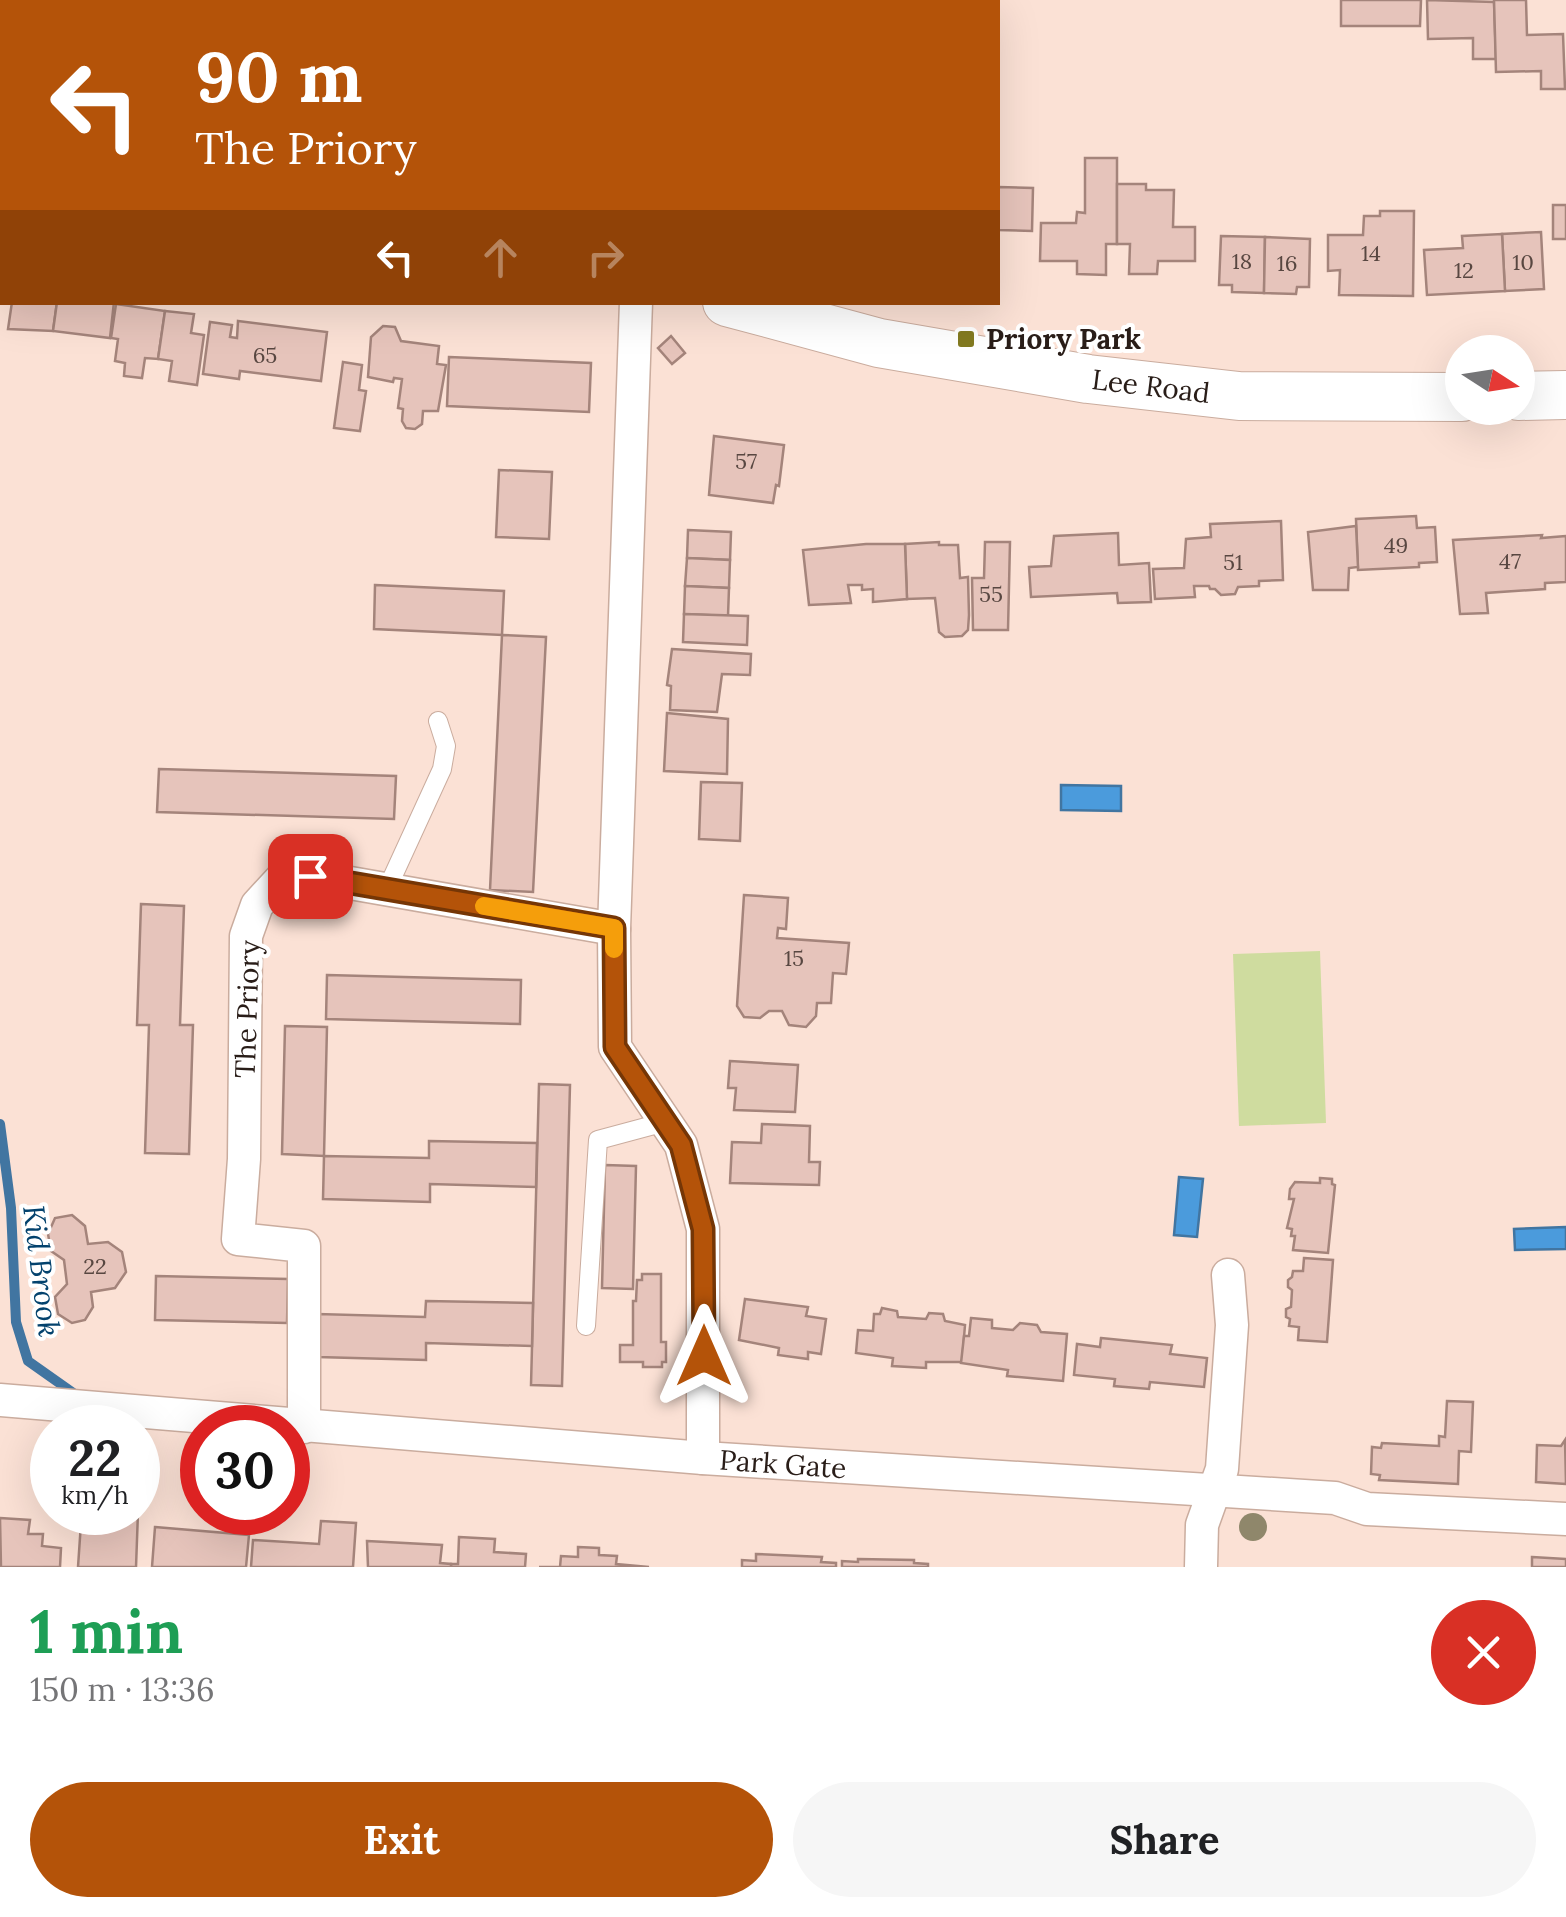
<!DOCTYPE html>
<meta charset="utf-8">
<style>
body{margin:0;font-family:Lora,serif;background:#f6f6f6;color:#202124;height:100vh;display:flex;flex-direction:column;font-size:38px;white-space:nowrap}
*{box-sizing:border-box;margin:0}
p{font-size:32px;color:#757577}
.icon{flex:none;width:55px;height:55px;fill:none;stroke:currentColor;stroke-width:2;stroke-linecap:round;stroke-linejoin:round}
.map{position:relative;height:1567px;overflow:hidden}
.panel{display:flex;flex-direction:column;background:#fff;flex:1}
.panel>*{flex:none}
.hud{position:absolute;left:0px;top:0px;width:1000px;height:305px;box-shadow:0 10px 40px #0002;background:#b45309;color:#fff;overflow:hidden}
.needle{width:65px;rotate:102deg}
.buttons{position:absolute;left:1445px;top:335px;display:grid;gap:20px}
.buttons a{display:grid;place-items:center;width:90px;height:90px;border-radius:50%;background:#fff;box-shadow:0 10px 40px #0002;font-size:50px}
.speed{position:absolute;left:30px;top:1405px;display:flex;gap:20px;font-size:50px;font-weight:700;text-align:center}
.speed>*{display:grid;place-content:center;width:130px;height:130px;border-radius:50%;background:#fff;box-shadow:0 10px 40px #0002;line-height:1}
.speed small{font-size:25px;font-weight:400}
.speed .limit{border:15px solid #d22;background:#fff;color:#111}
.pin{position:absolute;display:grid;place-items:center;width:85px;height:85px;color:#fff;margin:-42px;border-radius:20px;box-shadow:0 5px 15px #0006}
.me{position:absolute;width:110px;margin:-55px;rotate:0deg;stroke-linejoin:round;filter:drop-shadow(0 0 8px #0008)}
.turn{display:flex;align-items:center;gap:35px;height:210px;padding:0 30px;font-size:45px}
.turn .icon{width:130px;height:130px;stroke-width:2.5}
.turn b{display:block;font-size:70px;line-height:85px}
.lanes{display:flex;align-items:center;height:95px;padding:0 30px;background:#0003;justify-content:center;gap:50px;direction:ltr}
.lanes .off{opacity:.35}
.round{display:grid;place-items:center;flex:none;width:105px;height:105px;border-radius:52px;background:#f6f6f6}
.summary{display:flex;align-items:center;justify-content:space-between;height:170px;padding:0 30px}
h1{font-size:60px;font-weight:700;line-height:75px;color:#1e9e55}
.button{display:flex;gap:20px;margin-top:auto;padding:20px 30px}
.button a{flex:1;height:115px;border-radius:60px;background:#b45309;color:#fff;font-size:40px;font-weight:700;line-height:115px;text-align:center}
.button a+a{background:#f6f6f6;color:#202124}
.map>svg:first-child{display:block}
.green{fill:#cfdc9f}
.water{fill:#4b9bdc;stroke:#4175a1;stroke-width:2.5}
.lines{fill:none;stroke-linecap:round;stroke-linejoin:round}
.stream{stroke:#4175a1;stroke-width:10}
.building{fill:#e6c4bb;stroke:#a4847b;stroke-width:2.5}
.lane-casing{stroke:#caac9e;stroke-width:20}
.street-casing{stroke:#caac9e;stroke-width:35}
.secondary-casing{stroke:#caac9e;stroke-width:50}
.lane{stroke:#fff;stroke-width:18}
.street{stroke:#fff;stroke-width:32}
.secondary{stroke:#fff;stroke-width:48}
.tree{fill:#8f876b}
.route-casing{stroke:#753606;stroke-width:25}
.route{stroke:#b45309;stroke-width:18}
.slow{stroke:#f59e0b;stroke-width:18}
.poi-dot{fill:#837a20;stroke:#fff;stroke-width:4}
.labels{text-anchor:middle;stroke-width:8;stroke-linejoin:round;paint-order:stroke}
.number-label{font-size:22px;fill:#584741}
.poi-label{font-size:28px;font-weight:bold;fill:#291d18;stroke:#fff;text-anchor:start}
.street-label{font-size:28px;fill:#291d18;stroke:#fff}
.water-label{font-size:30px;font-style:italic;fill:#03426d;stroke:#fff}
</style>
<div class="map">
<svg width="1566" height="1567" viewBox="0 0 1566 1567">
<rect width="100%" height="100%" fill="#fbe1d5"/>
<polygon class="green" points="1320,951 1326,1123 1239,1126 1233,954"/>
<g class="water">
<polygon points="1061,785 1121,786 1121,811 1061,810"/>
<polygon points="1179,1177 1203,1179 1197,1237 1174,1235"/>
<polygon points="1566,1227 1566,1249 1515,1250 1514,1229"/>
</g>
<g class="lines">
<polyline class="stream" points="0,1124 11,1208 16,1322 28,1361 79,1397"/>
</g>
<g class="building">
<polygon points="1341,0 1421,0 1420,26 1341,26"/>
<polygon points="1427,0 1494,2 1496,59 1473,59 1473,38 1428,39"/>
<polygon points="1494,0 1526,0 1527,35 1563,34 1565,89 1541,89 1541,71 1496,72"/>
<polygon points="1085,158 1117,158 1117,244 1106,244 1106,275 1077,274 1077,261 1040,261 1041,223 1076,223 1077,212 1085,213"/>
<polygon points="1117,184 1146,184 1146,190 1174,190 1173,227 1195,227 1195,261 1158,261 1157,274 1129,274 1130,244 1117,244"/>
<polygon points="998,187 1033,188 1032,231 998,230"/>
<rect x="1553" y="205" width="13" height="34"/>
<polygon points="1380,211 1414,211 1413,296 1339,295 1340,270 1328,271 1328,235 1363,235 1364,216 1380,216"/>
<polygon points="1541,232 1544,289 1505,291 1502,234"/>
<polygon points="1502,234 1505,291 1427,295 1424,250 1463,248 1462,236"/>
<polygon points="1221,236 1265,237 1264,293 1232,292 1232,285 1219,285"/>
<polygon points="1265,237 1310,239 1309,287 1297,287 1296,294 1264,293"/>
<polygon points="12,302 57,302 53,331 8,329"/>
<polygon points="57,302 114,302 110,338 53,331"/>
<polygon points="116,304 165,311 158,359 145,358 142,378 124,376 125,363 115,361 118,339 111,338"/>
<polygon points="165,311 194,314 191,333 204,335 197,385 169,381 172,361 158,359"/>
<polygon points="238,321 327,332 321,381 240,371 239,379 203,374 210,322 232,325 230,337 237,338"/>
<polygon points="383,326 395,327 401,341 439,346 437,364 446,365 438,411 423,411 422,424 415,429 406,428 402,421 403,409 398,408 402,379 394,378 393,382 368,377 371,337"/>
<polygon points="671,336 685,353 672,364 658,348"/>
<polygon points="449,357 591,363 589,412 447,406"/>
<polygon points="343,362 362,365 359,390 366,391 360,431 334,428"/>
<polygon points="714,436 784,445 779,486 776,485 773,503 709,495"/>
<polygon points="499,470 552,472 549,539 496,537"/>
<polygon points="1416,516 1417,528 1435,527 1437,562 1419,563 1419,567 1358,570 1356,519"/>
<polygon points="1281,521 1283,580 1259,581 1259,586 1238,587 1235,594 1221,595 1215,589 1210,589 1209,586 1194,586 1195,597 1155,599 1153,569 1184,568 1186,539 1211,537 1210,524"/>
<polygon points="1356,526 1358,567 1349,568 1348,590 1313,590 1308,532"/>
<polygon points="688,530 731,532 730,560 687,558"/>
<polygon points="1118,533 1119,565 1149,563 1151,602 1118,603 1117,593 1031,597 1029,567 1051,566 1054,536"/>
<polygon points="1542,535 1541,538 1566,536 1566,582 1545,583 1545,589 1486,593 1488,613 1460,614 1453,540"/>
<polygon points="939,542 939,545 958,545 960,578 968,577 969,615 968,630 962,636 945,637 939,632 935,598 907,599 905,544"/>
<polygon points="985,542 1010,542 1008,630 973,630 972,578 984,578"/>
<polygon points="866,544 905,544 907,599 873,602 873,589 862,590 862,585 848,585 851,603 809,605 803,550"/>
<polygon points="687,558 730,560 729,588 685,586"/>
<polygon points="375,585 504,591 502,635 374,629"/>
<polygon points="685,586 729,588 728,616 684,614"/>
<polygon points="684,614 748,616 747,645 683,642"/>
<polygon points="502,635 546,637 533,892 490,890"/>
<polygon points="672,649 751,654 750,675 722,674 717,712 670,710 671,686 667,685"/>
<polygon points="667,713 728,719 727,774 664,771"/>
<polygon points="159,769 396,776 394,819 157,812"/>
<polygon points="701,782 742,783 740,841 699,839"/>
<polygon points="744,895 788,898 786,929 778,928 777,938 849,943 846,974 833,973 831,1003 817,1003 816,1016 806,1027 789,1025 782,1011 769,1011 760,1018 744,1017 737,1006"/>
<polygon points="141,904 184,906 180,1025 193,1025 189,1154 145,1153 149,1025 137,1025"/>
<polygon points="327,975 521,980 520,1024 326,1019"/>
<polygon points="285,1026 327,1027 324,1156 282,1154"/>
<polygon points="730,1061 798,1065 795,1112 734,1110 736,1088 728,1088"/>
<polygon points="539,1084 570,1085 562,1386 531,1385"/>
<polygon points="762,1124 810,1126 809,1162 820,1162 819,1185 730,1183 732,1142 761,1143"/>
<polygon points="429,1141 537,1143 536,1187 430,1184 430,1202 323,1199 324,1156 429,1158"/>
<polygon points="605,1165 636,1166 633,1289 602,1288"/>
<polygon points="1320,1178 1332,1179 1332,1184 1335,1185 1328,1253 1293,1250 1295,1236 1291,1236 1292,1229 1287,1228 1294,1199 1289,1199 1290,1189 1295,1182 1320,1183"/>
<polygon points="72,1215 85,1226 88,1244 108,1242 122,1252 126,1272 115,1288 91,1292 93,1307 85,1320 72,1323 58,1314 55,1297 67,1284 64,1260 51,1251 48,1234 55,1218"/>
<polygon points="1304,1258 1333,1260 1327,1342 1298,1340 1299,1327 1289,1326 1290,1319 1286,1317 1286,1309 1291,1307 1292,1290 1288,1287 1288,1280 1292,1277 1293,1271 1303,1271"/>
<polygon points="642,1274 661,1274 661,1342 666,1342 666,1362 662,1362 662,1367 643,1367 643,1362 620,1362 620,1345 633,1345 633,1301 636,1301 637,1280 642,1280"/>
<polygon points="156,1276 288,1279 287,1323 155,1320"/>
<polygon points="745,1299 808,1307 806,1316 826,1319 821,1354 808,1352 808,1359 778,1355 779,1348 739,1340"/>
<polygon points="426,1301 533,1303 532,1346 426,1343 426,1360 318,1357 318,1314 425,1317"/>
<polygon points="882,1308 897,1311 898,1317 926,1319 929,1313 943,1314 945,1321 965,1325 962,1362 926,1362 926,1368 892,1366 893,1358 856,1353 858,1330 873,1331 874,1314 880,1314"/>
<polygon points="971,1318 992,1320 992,1328 1013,1330 1020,1323 1037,1325 1041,1332 1067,1334 1063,1381 1007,1376 1008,1370 961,1363 964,1336 969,1336"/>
<polygon points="1101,1338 1172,1345 1170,1354 1207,1358 1204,1387 1150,1382 1149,1389 1114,1386 1115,1379 1074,1375 1077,1344 1100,1347"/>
<polygon points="1447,1401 1473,1402 1471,1452 1459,1451 1458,1484 1379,1480 1380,1475 1371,1474 1372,1447 1381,1448 1382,1443 1439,1446 1439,1436 1445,1437"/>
<polygon points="1565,1440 1566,1484 1536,1482 1537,1445 1561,1446"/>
<polygon points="119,1512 138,1512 136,1567 78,1567 81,1523 117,1527"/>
<polygon points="0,1518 30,1520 28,1534 43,1534 42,1546 61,1548 60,1567 1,1567"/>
<polygon points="321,1521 356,1523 353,1567 251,1567 253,1540 319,1544"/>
<polygon points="155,1527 249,1535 246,1567 152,1567"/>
<polygon points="459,1537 495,1539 494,1552 526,1554 525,1567 451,1567 451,1564 458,1564"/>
<polygon points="367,1541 442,1545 440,1563 451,1564 451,1567 368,1567"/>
<polygon points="578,1547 599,1548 599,1555 617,1556 616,1564 649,1567 539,1567 560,1567 561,1556 578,1557"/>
<polygon points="756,1554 822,1557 821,1562 836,1563 836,1567 742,1567 742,1560 756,1561"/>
<polygon points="1532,1557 1566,1559 1566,1567 1532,1567"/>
<polygon points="858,1559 914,1560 914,1563 928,1564 928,1567 842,1567 842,1561 858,1562"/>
</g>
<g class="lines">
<defs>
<g id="lane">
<polyline points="387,889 442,769 446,746 438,721"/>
<polyline points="586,1326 598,1140 665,1122"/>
</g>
<g id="street">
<polyline points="636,302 614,929 615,1047 681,1145 703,1229 703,1458"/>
<polyline points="0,1400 703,1458 1335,1498 1367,1509 1566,1519"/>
<polyline points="304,1427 304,1246 238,1239 244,1159 246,936 257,905 281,879 310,876 614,929"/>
<polyline points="1201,1567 1202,1525 1222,1469 1232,1325 1228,1275"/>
</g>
<g id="secondary">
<polyline points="0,143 2,143"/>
<polyline points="727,302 879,343 1088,379 1239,396 1462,397"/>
<polyline points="1518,396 1566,395"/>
</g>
</defs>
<use href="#lane" class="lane-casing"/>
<use href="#street" class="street-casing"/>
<use href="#secondary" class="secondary-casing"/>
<use href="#lane" class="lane"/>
<use href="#street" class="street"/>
<use href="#secondary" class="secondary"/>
</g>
<circle class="tree" cx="1253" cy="1527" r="14"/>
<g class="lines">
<defs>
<polyline id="route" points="310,876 614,928 615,1047 681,1145 703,1229 704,1356"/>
</defs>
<use href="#route" class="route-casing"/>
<use href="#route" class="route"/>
<polyline class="slow" points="484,906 614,928 614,949"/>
</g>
<rect class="poi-dot" x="956" y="329" width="20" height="20" rx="5"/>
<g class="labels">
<g class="number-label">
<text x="1371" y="261">14</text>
<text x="1242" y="269">18</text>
<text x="1523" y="270">10</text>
<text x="1287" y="271">16</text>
<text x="1464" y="278">12</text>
<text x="265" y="363">65</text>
<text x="746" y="469">57</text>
<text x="1396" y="553">49</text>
<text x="1510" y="569">47</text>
<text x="1233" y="570">51</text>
<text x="991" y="602">55</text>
<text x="794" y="966">15</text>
<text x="95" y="1274">22</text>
</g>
<g class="poi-label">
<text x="986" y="349">Priory Park</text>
</g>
<g class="street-label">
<text transform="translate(1151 386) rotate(7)" y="10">Lee Road</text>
<text transform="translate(247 1009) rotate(-88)" y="10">The Priory</text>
<text transform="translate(783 1464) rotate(4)" y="10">Park Gate</text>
</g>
<g class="water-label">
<text transform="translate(41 1271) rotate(83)" y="10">Kid Brook</text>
</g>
</g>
</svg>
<div class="buttons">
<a><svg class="needle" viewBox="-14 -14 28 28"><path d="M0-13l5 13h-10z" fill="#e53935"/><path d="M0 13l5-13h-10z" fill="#757577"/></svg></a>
</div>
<div class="speed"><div>22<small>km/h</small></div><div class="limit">30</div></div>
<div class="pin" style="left:310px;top:876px;background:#d93025"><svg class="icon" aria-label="arrive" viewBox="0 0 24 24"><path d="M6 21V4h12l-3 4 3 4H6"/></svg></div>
<svg class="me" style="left:704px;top:1356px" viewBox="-20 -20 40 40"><path d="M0-17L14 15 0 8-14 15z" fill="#b45309" stroke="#fff" stroke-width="4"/></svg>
<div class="hud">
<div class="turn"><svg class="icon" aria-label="left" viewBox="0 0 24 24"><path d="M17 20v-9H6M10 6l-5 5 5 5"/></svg><div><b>90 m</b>The Priory</div></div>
<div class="lanes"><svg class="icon" aria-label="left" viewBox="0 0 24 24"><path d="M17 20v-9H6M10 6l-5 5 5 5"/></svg><svg class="icon off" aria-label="ahead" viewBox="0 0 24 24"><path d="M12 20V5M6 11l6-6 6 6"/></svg><svg class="icon off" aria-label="right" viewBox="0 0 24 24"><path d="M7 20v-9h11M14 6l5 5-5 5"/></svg></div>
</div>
</div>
<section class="panel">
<div class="summary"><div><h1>1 min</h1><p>150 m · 13:36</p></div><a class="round" style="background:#d93025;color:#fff"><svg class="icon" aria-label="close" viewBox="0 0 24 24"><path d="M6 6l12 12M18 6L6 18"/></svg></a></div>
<div class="button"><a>Exit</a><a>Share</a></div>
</section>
